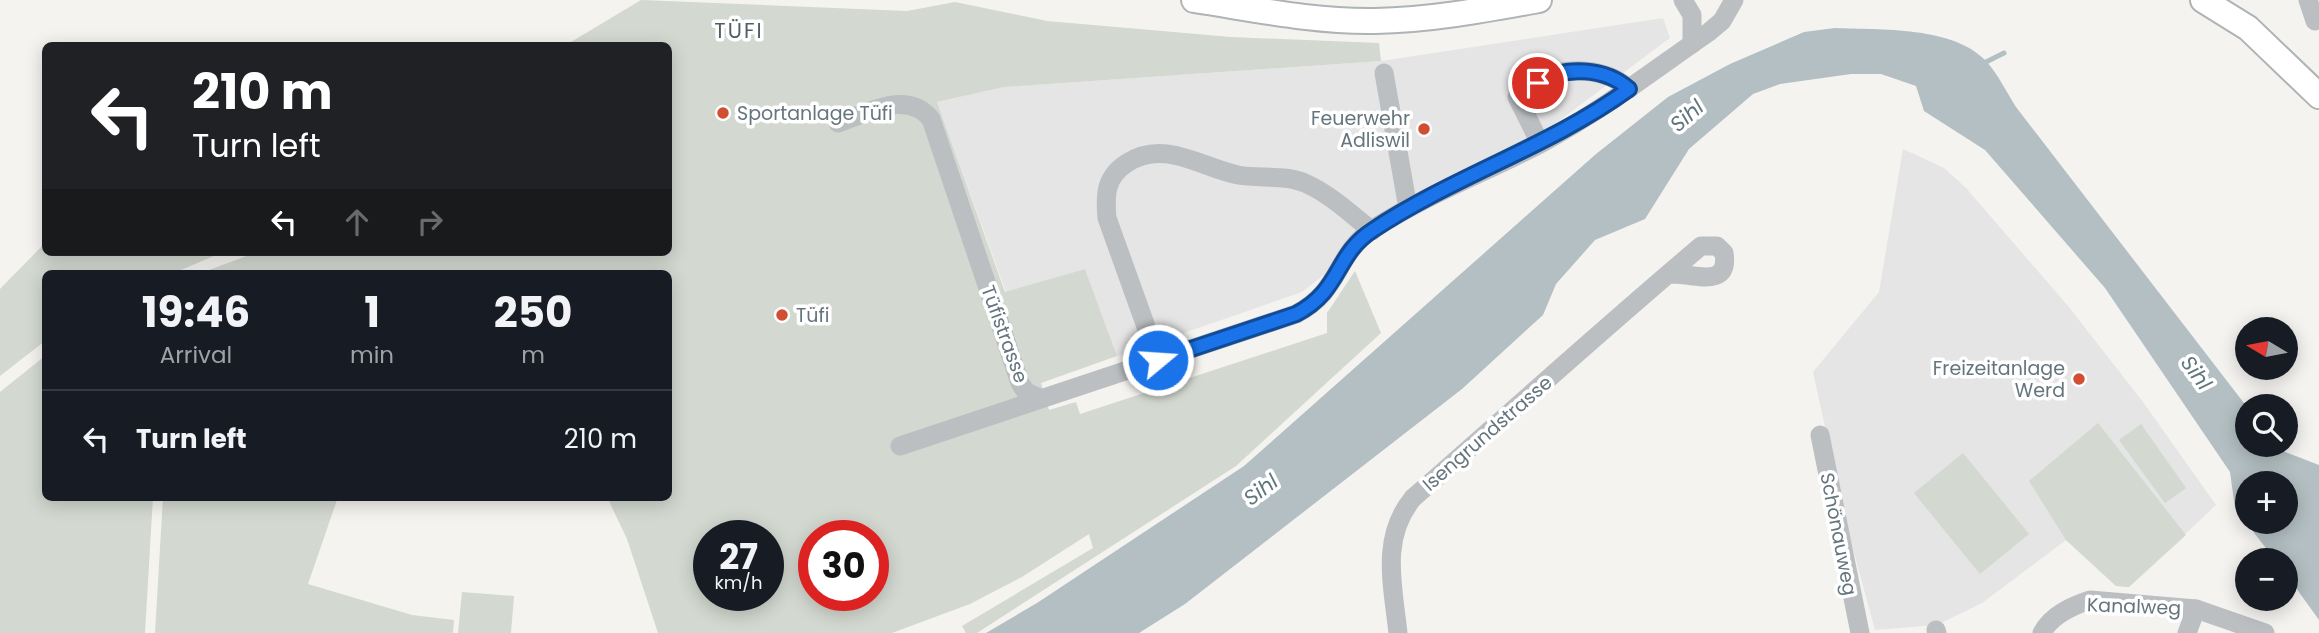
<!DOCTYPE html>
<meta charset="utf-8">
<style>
body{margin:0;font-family:Poppins,sans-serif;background:#20242c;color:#f1f3f6;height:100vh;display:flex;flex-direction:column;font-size:26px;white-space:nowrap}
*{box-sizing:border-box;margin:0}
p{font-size:23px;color:#9ea1a6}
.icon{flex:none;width:38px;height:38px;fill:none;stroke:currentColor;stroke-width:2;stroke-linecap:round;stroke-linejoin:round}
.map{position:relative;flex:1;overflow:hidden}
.panel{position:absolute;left:42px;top:270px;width:630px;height:231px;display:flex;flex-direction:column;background:#171b24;border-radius:10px;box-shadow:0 4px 18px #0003}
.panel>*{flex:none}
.hud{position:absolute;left:42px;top:42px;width:630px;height:214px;border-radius:10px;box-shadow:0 4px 18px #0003;background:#202124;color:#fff;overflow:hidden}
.needle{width:46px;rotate:280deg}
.tools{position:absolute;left:2235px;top:317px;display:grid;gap:14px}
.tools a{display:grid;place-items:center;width:63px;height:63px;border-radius:50%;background:#171b24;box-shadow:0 4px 18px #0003;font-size:35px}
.speed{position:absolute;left:693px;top:520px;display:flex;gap:14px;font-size:35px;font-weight:700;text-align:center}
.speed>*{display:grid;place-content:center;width:91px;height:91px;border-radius:50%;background:#171b24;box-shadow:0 4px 18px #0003;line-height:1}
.speed small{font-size:18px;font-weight:400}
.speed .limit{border:10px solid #d22;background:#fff;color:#111}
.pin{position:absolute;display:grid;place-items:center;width:60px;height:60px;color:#fff;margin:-30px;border:4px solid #fff;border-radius:50%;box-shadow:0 2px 7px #0007}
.me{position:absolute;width:77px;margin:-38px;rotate:72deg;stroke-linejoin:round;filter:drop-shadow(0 0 5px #0008)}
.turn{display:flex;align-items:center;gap:24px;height:147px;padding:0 35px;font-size:32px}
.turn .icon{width:91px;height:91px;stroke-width:2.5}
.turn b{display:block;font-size:49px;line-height:60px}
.lanes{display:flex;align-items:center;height:66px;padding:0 35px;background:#0003;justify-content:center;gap:35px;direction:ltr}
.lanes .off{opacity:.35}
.eta{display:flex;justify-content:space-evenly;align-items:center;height:119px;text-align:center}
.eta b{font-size:42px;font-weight:700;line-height:49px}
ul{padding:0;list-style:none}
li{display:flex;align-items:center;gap:21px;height:98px;padding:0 35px;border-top:2px solid #363941}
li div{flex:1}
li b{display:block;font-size:26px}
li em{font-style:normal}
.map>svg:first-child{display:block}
.built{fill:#e4e5e4}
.green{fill:#d3d8d0;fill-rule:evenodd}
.water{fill:#b3bfc2;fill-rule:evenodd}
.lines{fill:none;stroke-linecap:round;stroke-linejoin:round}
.stream{stroke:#b3bfc2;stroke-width:5}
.major-casing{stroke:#aeb3b6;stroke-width:28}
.minor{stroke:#bbbfc2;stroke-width:19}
.major{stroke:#fff;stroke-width:24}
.route-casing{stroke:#114b97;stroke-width:18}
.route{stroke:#1a73e8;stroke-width:12}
.poi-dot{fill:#d14e32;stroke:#fff;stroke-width:2.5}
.labels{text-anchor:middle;stroke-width:7;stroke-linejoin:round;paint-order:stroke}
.poi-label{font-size:19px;fill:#65757e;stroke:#fff;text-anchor:start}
.street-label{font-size:19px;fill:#65757e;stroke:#fff}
.neighbourhood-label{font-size:21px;letter-spacing:2px;fill:#535d64;stroke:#fff}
.water-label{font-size:21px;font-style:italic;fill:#61767b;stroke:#fff}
</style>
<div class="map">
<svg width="2319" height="633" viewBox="0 0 2319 633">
<rect width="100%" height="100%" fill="#f4f3f0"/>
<g class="built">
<polygon points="1663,18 1670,38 1556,123 1396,218 1302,292 1117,356 1085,269 1006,292 937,102 1004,87 1381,61"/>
<polygon points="1903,149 1944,168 1966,188 2068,306 2143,402 2216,505 2129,587 2116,586 2066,540 1982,603 1937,625 1875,630 1847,527 1813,372 1879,292"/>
</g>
<g class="green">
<path d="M641 0 907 11 955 2 1047 21 1231 37 1379 43 1381 61 1004 87 937 102 1005 292 1085 269 1117 356 1041 383 1049 410 1076 402 1080 414 1327 333V313L1355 271 1381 333 1236 466 977 633H966L962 626 1093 548 1089 534 1022 577 970 604 892 633H658L627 539 607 497H668V273H201L257 252H668V46L566 45ZM709 536H768V595H709ZM814 536H873V595H814Z"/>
<polygon points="45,243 46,252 223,252 174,273 46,273 45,341 0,376 0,289"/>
<polygon points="45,356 46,497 153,497 145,633 0,633 0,392"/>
<polygon points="2098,423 2186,535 2129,587 2116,586 2066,540 2029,481"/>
<polygon points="2141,424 2186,488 2165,503 2119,440"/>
<polygon points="1963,453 2029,534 1980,574 1914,493"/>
<polygon points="163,497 338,497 308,584 412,615 454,620 453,633 155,633"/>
<polygon points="462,592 514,596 511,633 458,633"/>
</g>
<path class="water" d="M1835 28C1881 30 1953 26 1986 61 1998 74 2007 93 2016 107L2247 407V444L2276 445 2280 450 2319 465V620L2286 574V560H2275L2235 508 2230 472 2105 288 1985 150 1924 111 1916 86 1881 74H1851L1780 84 1753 94 1689 149 1645 219 1595 240 1556 284 1543 315 1462 389 1185 604 1139 633H986L1037 603 1244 466 1596 154 1668 97 1730 64 1804 32ZM2247 483H2286V522H2247Z"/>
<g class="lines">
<polyline class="stream" points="1982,64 2004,53"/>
<defs>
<g id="major">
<path d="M1194 0C1254 9 1314 22 1375 21 1430 20 1484 10 1539 0"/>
<polyline points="2203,0 2248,28 2319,96"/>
</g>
</defs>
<use href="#major" class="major-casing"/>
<g class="minor">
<polyline points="1683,0 1692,15 1692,44"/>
<polyline points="2308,0 2315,21"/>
<polyline points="1384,73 1408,208"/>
<path d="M838 123C868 113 907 89 931 119L1020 383 1026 392 1039 398"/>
<path d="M1540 143 1517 97C1526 91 1535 84 1545 78 1570 65 1609 70 1629 89"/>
<path d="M1158 360 1107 218C1105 195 1105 177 1127 163 1164 139 1200 167 1238 175 1260 179 1286 174 1307 184 1331 195 1351 214 1372 231"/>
<polyline points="1820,435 1860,633"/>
<path d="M900 446 1296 314C1342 290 1334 255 1373 229 1426 195 1484 173 1540 144 1600 112 1654 70 1709 32L1722 21 1734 0"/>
<polyline points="1936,630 1937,633"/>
<path d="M1398 633C1393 586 1380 538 1413 498 1509 414 1604 328 1701 246H1717L1724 253C1730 291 1690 272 1668 274"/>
<path d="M2042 633C2051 615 2072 606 2090 600L2196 609 2265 633"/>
<polyline points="2187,633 2196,609"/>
</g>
<use href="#major" class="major"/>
</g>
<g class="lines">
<defs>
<path id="route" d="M1158 360 1296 314C1342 290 1334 255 1373 230 1454 176 1549 147 1629 89 1606 68 1564 65 1538 83"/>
</defs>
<use href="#route" class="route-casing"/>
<use href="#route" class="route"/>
</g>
<g class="poi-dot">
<circle cx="723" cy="113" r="7"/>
<circle cx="1424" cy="129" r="7"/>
<circle cx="782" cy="315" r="7"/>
<circle cx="2079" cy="379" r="7"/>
</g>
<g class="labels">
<g class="poi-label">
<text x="737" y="120">Sportanlage Tüfi</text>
<text x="1410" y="125" text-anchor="end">Feuerwehr<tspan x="1410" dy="22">Adliswil</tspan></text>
<text x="796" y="322">Tüfi</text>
<text x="2065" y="375" text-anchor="end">Freizeitanlage<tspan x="2065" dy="22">Werd</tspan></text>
</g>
<g class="street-label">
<text transform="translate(1005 334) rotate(70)" y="7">Tüfistrasse</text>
<text transform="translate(1487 433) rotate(-41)" y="7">Isengrundstrasse</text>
<text transform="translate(1839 534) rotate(79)" y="7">Schönauweg</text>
<text transform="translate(2134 606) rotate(2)" y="7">Kanalweg</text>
</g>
<g class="neighbourhood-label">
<text x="739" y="38">TÜFI</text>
</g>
<g class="water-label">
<text transform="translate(1687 116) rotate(-41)" y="7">Sihl</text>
<text transform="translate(2196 373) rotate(54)" y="7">Sihl</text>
<text transform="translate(1261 490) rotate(-37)" y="7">Sihl</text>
</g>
</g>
</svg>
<div class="tools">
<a><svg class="needle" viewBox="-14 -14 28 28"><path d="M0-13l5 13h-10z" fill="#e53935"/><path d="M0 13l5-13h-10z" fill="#9ea1a6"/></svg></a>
<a><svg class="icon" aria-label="search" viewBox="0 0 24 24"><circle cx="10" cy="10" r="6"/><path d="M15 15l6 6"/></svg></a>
<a>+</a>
<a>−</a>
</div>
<div class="speed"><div>27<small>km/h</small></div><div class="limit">30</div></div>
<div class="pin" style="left:1538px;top:83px;background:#d93025"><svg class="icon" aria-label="arrive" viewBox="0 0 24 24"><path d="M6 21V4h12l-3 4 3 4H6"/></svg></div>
<svg class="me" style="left:1158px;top:360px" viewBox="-20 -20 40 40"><circle r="17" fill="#1a73e8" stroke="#fff" stroke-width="3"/><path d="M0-11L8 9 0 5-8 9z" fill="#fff"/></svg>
<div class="hud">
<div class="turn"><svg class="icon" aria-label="left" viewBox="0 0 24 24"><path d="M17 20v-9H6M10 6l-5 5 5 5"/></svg><div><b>210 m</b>Turn left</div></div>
<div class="lanes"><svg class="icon" aria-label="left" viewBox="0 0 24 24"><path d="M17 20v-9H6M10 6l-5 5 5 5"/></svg><svg class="icon off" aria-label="ahead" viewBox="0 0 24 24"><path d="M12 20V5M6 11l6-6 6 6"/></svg><svg class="icon off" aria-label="right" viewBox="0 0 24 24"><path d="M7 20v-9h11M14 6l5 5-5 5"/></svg></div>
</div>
<section class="panel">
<div class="eta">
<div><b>19:46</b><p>Arrival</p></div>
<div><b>1</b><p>min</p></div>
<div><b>250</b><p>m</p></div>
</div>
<ul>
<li><svg class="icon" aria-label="left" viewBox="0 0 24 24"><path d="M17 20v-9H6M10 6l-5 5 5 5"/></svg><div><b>Turn left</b></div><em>210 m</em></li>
</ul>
</section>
</div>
